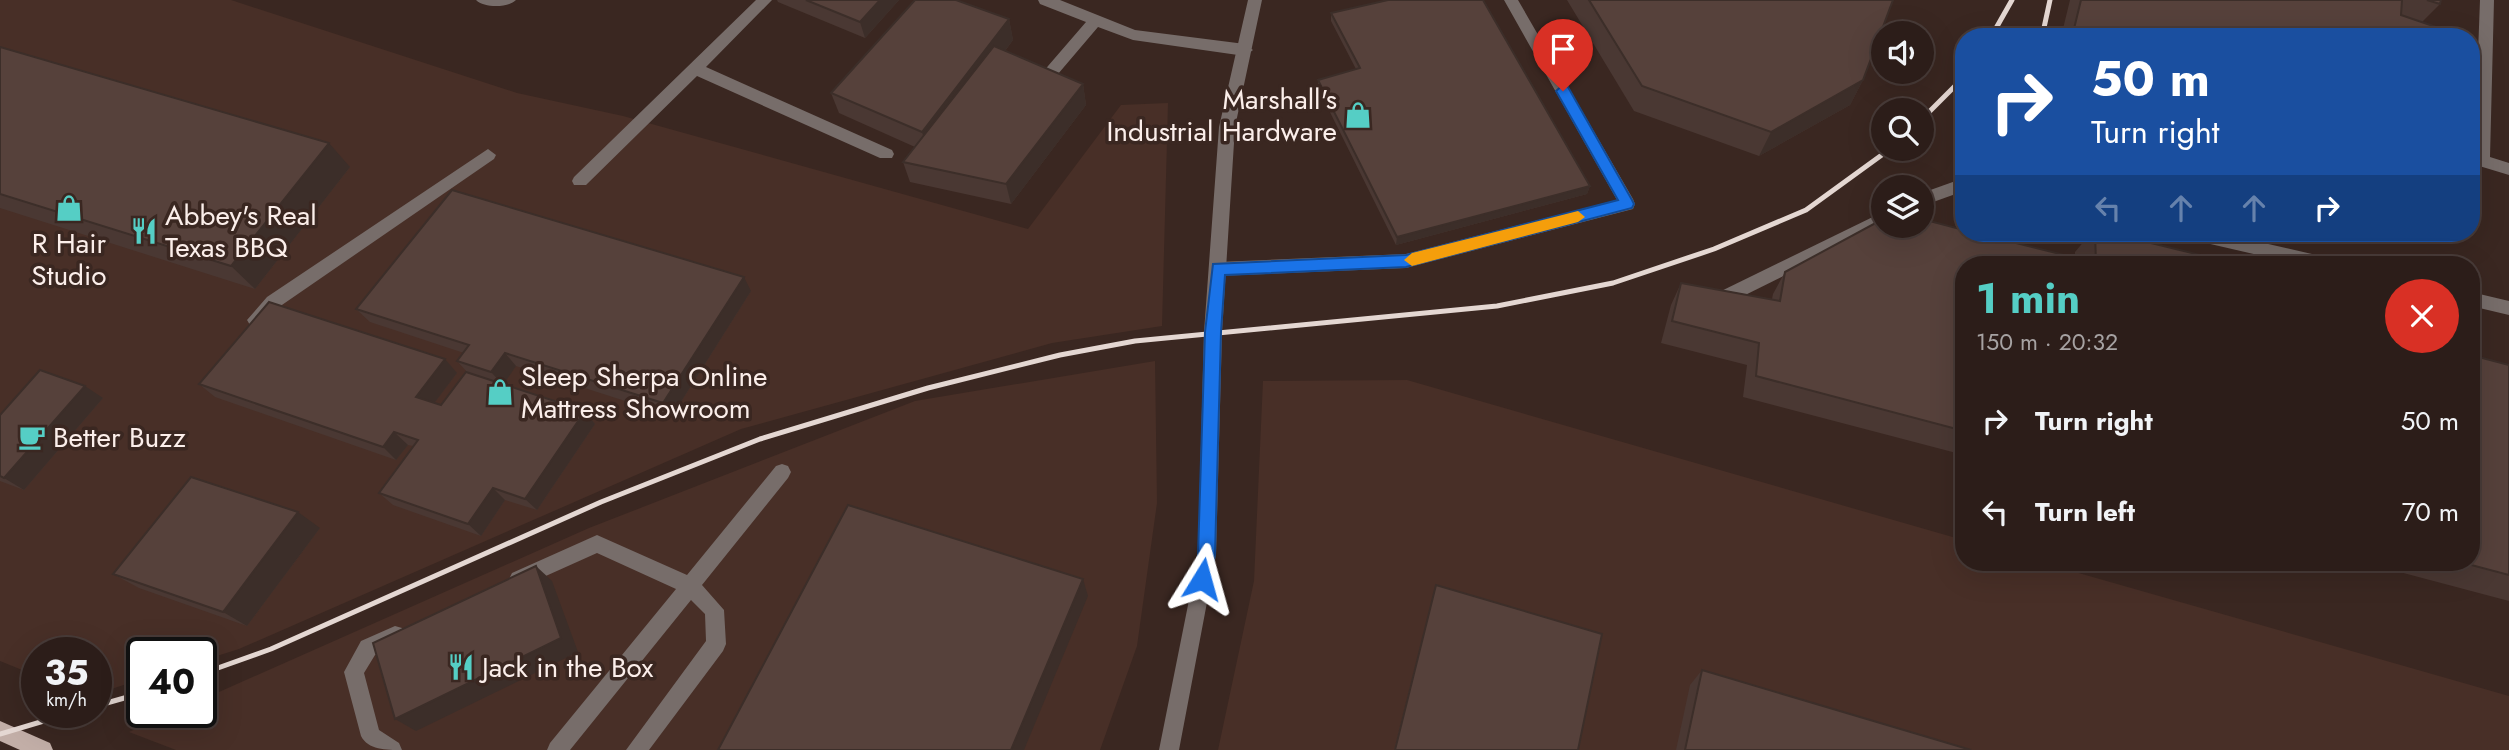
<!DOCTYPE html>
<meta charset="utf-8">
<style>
body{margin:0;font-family:Jost,sans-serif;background:#342622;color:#f1f3f6;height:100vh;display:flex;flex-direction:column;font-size:26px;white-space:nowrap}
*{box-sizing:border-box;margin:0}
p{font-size:23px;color:#a6a2a2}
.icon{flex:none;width:38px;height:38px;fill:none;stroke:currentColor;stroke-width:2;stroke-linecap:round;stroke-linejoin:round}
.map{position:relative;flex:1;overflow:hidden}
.details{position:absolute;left:1955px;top:256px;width:525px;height:315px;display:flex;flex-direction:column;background:#2c1d19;border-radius:28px;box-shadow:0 7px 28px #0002,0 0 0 2px #483b38}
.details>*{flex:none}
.banner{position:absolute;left:1955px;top:28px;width:525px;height:214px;border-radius:28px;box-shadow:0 7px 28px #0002,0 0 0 2px #483b38;background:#1a4fa0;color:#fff;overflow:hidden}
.tools{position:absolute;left:1871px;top:21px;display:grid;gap:14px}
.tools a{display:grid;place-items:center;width:63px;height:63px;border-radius:50%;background:#2c1d19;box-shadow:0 7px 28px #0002,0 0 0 2px #483b38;font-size:35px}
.speed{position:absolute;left:21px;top:637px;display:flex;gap:14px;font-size:35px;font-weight:700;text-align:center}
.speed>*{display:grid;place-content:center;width:91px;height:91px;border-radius:50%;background:#2c1d19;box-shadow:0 7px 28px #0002,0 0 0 2px #483b38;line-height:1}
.speed small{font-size:18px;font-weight:400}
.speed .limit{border:4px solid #111;border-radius:10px;background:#fff;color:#111}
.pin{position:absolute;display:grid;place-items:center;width:60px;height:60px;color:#fff;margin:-72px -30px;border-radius:50% 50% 50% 0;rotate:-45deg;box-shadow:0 0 7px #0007}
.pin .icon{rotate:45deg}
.me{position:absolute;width:77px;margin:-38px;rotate:8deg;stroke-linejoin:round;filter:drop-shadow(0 0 5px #0008)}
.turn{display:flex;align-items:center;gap:24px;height:147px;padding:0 21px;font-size:32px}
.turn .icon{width:91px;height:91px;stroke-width:2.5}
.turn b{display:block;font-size:49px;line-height:60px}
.lanes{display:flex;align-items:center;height:66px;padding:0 21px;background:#0003;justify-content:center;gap:35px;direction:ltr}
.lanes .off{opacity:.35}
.round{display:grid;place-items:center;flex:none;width:74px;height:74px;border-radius:37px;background:#342622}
.head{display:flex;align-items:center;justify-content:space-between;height:119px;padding:0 21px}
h1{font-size:42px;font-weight:700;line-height:52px;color:#55cec5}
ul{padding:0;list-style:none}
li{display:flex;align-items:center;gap:21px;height:91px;padding:0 21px}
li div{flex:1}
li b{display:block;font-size:26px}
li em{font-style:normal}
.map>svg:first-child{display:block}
.built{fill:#482f27}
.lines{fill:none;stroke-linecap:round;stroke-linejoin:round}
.service{fill:#776d6a;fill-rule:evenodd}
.tertiary{fill:#776d6a;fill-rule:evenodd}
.primary{fill:#c2aea7;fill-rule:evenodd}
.rail{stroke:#e4d7d2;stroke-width:5}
.wall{fill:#4a3833}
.shaded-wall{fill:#3c2e29}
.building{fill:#56413b;stroke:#3c2e29;stroke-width:2}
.route{fill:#1a73e8;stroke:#114b97;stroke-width:2}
.slow{fill:#f59e0b}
.labels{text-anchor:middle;stroke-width:7;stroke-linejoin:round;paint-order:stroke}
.poi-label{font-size:28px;fill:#fbeeea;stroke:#3a2721;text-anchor:start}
</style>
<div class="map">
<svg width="2509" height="750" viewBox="0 0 2509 750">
<rect width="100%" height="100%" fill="#3a2721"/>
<g class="built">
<polygon points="0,0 231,0 517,93 623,116 1028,229 1121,105 1168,103 1162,326 1052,343 741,429 239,649 201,661 201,653 142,653 142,679 96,694 96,653 37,653 37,676 0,661"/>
<polygon points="1155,361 1157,503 1137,646 1100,750 176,750 129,732 174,712 201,712 201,700 589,528 915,401"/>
<polygon points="1407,380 1963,540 1964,562 2040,562 2509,696 2509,750 1218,750 1254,581 1263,381"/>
</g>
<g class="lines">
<g class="service">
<path d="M476 0H516C508 8 484 8 476 0Z"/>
<polygon points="756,0 772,0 706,67 892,150 894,154 892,158 880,158 697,76 586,185 574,185 572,181 574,177"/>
<polygon points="1038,0 1060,0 1135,30 1245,44 1253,50 1245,56 1133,40 1098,27 1058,74 1053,76 1045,70 1048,66 1086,22 1040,4"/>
<polygon points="1504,0 1518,0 1633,199 1635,204 1633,209 1406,268 1218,276 1212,274 1210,269 1212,264 1218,262 1406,254 1617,200"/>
<polygon points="2480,0 2494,0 2490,157 2509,163 2509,175 2476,165 2474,161"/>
<polygon points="488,149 496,155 494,159 279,307 262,325 250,325 247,320 267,297"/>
<polygon points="1964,178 1964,191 1922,206 1922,193"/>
<polygon points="1883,212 1884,226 1723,306 1711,306 1709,301 1711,296"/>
<polygon points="2185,233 2220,233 2325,257 2331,259 2333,264 2297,264 2193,240 2187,238"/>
<polygon points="2471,292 2509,301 2509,315 2471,306"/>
<polygon points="782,464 788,466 791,472 788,478 702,585 724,610 726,644 723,651 649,750 626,750 706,641 705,614 691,600 570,750 547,750 550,743 676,589 597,553 519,588 512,585 509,579 512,573 597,535 687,575 776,466"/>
<path d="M395 626 402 628 405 635 402 642 375 655 364 673 379 730 399 743 402 750C386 750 368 750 361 736L344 672 361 641Z"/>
</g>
<polygon class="tertiary" points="1248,0 1262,0 1235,127 1222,332 1216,555 1179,750 1159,750 1198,555 1204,332 1219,127"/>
<polygon class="primary" points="0,721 50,743 53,750 20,750 0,741"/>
<g class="rail">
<polyline points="1991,37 2012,0"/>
<polyline points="2042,37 2050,0"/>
<polyline points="1922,119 1964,77"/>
<polyline points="201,674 271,649 601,502 760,439 928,388 1060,355 1135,341 1497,306 1613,283 1714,249 1806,210 1890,149"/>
<polyline points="96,706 142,693"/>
<polyline points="0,734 74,712"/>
</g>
</g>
<g class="wall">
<polygon points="777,0 899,0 865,38 778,2"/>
<polygon points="1567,0 1893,0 1863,80 1850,105 1759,156 1634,111"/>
<polygon points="2070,0 2441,0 2440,4 2422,22 2438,37 2061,37"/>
<polygon points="1331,13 1590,186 1587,194 1396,245 1318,88 1318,80 1356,69 1331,21"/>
<polygon points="1009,19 1013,40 1005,51 1083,84 1086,105 1011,204 910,182 903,162 915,147 839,113 831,93"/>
<polygon points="0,47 350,167 255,289 0,208"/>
<polygon points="2091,233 2110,233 2237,264 1964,264 1964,455 1743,397 1747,365 1661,343 1671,305 1681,283 1772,299 1773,294 1785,272 2075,258 2075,252"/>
<polygon points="751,291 672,416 516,366 503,384 585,411 595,424 537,510 505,500 481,536 393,505 379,493 413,446 408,445 396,460 215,397 199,384 457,373 434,403 441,405 467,372 457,361 464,353 370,322 356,309"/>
<polygon points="2509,365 2509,601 2362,562 2471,562"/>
<polygon points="103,398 24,490 0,481 0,415"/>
<polygon points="320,528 247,626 139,588 113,574"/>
<polygon points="1436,585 1578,750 1394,750"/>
<polygon points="1702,670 1971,750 1676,750 1690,685"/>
</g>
<g class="shaded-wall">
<polygon points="880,0 899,0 865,38 860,22"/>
<polygon points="1009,19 1013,40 928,153 922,132"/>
<polygon points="1863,80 1850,105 1759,156 1771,132"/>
<polygon points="1083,84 1086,105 1011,204 1006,184"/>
<polygon points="329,143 350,167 255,289 231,266"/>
<polygon points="1590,186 1587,194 1396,245 1397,237"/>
<polygon points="744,277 751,291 672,416 663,403"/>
<polygon points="505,353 516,366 503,385 491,372"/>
<polygon points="445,359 457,373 429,410 416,397"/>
<polygon points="85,386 103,398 24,490 4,478"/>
<polygon points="585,411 595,424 537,510 525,499"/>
<polygon points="394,432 408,445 396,460 383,447"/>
<polygon points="493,488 505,500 481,536 468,524"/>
<polygon points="298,512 320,528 247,626 223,612"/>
<polygon points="536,566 552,581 578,652 416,731 395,719"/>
<polygon points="1083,579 1088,596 1024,750 1011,750"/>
</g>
<g class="building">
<polygon points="806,0 880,0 860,22"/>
<polygon points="915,0 956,0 1009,19 922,132 831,93"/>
<polygon points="1388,0 1483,0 1590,186 1397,237 1318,80 1360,68 1331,13"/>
<polygon points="1589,0 1893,0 1863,80 1771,132 1642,86"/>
<polygon points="2081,0 2402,0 2401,15 2439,28 2438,37 2072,37"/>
<polygon points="2427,0 2441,0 2440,4"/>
<polygon points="994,46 1083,84 1006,184 903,162"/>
<polygon points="0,47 329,143 231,266 0,194"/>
<polygon points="452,190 744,277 663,403 505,353 491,372 457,361 469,345 356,309"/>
<polygon points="1883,219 1883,226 1922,226 1922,219 1964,230 1964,233 1976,233 2096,263 2095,233 2110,233 2237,264 1964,264 1964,431 1756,376 1759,343 1672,321 1681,283 1780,301 1785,272"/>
<polygon points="269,302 445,359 416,397 441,405 466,372 585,411 525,499 493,488 468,524 379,493 418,440 394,432 383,447 199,384"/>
<polygon points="2471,355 2509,365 2509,575 2460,562 2471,562"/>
<polygon points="40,370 85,386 4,478 0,476 0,415"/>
<polygon points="191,477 298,512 223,612 113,574"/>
<polygon points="848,505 1083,579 1011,750 718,750"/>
<polygon points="536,566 561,638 395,719 373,643"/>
<polygon points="1436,585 1602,634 1578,750 1395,750"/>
<polygon points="1702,670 1971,750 1685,750"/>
</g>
<polygon class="route" points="1563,85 1568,87 1632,200 1634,204 1632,208 1406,267 1225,275 1221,332 1215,555 1208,585 1202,587 1196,585 1193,579 1198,555 1205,332 1213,264 1406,255 1618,200 1556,91"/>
<polygon class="slow" points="1578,211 1585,217 1578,222 1412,266 1404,260 1412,253"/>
<defs>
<symbol id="shop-bare" viewBox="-9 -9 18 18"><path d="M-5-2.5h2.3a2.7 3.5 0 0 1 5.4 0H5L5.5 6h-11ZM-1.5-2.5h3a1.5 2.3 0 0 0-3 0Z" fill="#55cec5" stroke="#3a2721" stroke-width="2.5" paint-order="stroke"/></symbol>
<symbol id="restaurant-bare" viewBox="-9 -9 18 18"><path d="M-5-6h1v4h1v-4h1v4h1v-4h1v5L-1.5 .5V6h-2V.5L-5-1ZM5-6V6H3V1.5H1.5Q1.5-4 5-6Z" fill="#55cec5" stroke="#3a2721" stroke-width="2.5" paint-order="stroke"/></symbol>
<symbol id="cafe-bare" viewBox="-9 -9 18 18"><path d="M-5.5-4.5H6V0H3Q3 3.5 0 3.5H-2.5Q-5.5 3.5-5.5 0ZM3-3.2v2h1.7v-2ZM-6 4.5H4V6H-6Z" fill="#55cec5" stroke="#3a2721" stroke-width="2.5" paint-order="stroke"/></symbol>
</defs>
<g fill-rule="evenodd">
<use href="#shop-bare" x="1339" y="96" width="38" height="38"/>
<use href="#shop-bare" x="50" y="189" width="38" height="38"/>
<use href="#restaurant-bare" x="125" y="212" width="38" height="38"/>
<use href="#shop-bare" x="481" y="373" width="38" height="38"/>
<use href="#cafe-bare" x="13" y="418" width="38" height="38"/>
<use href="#restaurant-bare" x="442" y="648" width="38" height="38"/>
</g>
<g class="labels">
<g class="poi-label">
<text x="1337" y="109" text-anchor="end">Marshall's<tspan x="1337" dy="32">Industrial Hardware</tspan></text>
<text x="165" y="225">Abbey's Real<tspan x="165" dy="32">Texas BBQ</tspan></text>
<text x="69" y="253" text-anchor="middle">R Hair<tspan x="69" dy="32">Studio</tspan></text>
<text x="521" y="386">Sleep Sherpa Online<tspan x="521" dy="32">Mattress Showroom</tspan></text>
<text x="53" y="447">Better Buzz</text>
<text x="482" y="677">Jack in the Box</text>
</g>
</g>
</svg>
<div class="tools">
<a><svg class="icon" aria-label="sound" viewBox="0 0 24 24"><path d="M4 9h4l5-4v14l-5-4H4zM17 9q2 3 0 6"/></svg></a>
<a><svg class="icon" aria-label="search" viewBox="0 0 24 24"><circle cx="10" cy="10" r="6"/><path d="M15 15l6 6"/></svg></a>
<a><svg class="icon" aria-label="layers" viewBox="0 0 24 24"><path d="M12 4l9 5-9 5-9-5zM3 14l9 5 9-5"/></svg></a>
</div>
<div class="speed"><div>35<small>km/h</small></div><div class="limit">40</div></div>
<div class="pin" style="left:1563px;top:91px;background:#d93025"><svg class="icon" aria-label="arrive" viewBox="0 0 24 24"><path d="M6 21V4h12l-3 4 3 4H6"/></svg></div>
<svg class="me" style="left:1202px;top:579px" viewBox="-20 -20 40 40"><path d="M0-17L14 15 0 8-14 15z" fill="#1a73e8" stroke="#fff" stroke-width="4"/></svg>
<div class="banner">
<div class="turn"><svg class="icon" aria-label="right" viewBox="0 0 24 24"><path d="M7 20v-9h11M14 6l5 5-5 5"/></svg><div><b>50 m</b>Turn right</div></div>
<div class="lanes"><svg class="icon off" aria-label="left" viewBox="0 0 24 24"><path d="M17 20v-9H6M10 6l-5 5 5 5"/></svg><svg class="icon off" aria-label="ahead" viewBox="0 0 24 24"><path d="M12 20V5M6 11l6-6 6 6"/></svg><svg class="icon off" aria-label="ahead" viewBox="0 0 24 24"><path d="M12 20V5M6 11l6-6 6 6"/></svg><svg class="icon" aria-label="right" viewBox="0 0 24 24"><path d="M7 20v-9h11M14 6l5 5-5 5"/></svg></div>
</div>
<section class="details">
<div class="head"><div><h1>1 min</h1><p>150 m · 20:32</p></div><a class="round" style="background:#d93025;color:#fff"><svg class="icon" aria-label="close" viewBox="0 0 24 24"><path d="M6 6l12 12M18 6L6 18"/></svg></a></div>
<ul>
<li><svg class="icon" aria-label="right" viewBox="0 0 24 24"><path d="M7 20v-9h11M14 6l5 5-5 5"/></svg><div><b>Turn right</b></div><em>50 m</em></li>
<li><svg class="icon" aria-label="left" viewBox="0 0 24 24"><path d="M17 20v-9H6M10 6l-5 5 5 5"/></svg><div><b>Turn left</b></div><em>70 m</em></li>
</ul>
</section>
</div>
